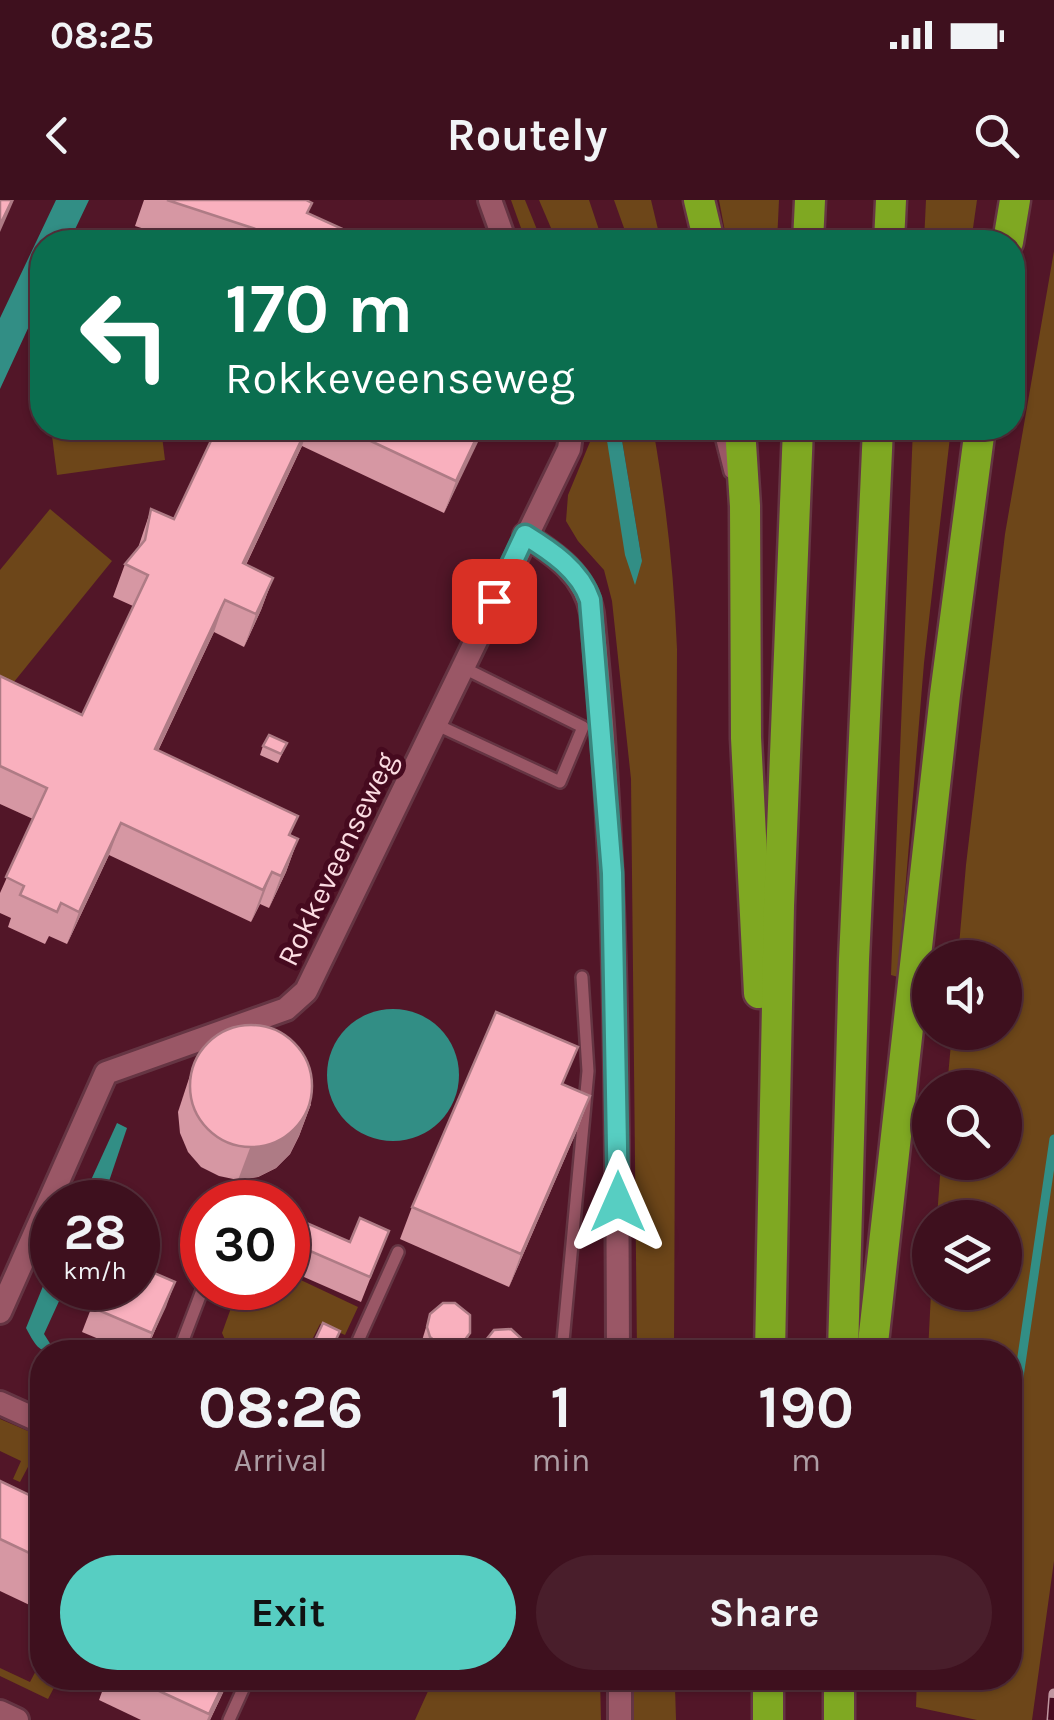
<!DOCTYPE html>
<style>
body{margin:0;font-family:Karla,sans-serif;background:#491e2b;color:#f1f3f6;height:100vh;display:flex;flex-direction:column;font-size:38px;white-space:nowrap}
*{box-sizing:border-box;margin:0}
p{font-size:32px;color:#ad9da4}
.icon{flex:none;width:55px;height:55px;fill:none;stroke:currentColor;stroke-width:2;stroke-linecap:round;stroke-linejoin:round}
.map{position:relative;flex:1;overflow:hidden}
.panel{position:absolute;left:30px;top:1140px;width:992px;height:350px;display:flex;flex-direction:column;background:#3e101e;border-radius:40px;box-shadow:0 2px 8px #0004,0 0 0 2px #57303c}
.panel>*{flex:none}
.top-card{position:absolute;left:30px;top:30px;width:995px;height:210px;border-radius:40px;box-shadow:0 2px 8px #0004,0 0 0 2px #57303c;background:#0b6e4f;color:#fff;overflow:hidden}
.fabs{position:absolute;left:912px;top:740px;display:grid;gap:20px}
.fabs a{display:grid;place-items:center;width:110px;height:110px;border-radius:50%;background:#3e101e;box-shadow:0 2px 8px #0004,0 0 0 2px #57303c;font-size:50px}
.speed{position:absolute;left:30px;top:980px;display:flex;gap:20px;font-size:50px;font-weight:700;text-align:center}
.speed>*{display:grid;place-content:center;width:130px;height:130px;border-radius:50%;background:#3e101e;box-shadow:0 2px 8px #0004,0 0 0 2px #57303c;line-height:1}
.speed small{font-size:25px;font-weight:400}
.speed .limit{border:15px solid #d22;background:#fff;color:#111}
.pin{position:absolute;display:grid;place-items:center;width:85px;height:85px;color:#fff;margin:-42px;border-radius:20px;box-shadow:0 5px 15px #0006}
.me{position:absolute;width:110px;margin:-55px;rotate:0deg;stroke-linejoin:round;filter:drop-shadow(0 0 8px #0008)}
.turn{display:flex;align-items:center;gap:35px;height:210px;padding:0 30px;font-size:45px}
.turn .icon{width:130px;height:130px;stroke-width:2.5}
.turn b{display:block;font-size:70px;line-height:85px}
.eta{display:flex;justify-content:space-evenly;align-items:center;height:170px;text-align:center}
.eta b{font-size:60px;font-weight:700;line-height:70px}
.button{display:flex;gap:20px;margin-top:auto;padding:20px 30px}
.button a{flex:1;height:115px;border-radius:60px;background:#57cec2;color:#111;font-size:40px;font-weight:700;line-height:115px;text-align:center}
.button a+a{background:#491e2b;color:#f1f3f6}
.status{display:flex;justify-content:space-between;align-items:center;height:70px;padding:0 50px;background:#3e101e;direction:ltr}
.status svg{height:28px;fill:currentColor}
header{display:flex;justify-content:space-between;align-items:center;height:130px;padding:0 30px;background:#3e101e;font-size:45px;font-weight:700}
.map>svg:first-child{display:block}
.green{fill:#6d4619}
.water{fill:#328e85}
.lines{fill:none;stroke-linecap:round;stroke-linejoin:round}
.stream{stroke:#328e85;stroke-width:9}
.service-casing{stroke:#653543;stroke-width:16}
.minor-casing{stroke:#653543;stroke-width:28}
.motorway-casing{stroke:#653543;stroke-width:35}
.service{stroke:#9a5766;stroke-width:11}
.minor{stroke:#9a5766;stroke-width:22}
.motorway{stroke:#7fa822;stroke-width:30}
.rail-casing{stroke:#c096a0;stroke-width:11}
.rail{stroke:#460a1f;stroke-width:8;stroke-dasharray:22;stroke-linecap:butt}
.wall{fill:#d697a3}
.shaded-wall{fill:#ae7b85}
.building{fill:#f9b0be;stroke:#ae7b85;stroke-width:2.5}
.route-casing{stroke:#39867e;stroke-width:25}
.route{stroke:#57cec2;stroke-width:18}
.labels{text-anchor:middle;stroke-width:10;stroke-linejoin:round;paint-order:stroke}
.street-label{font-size:30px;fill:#fcdce2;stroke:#460a1f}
</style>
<div class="status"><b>08:25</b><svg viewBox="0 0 49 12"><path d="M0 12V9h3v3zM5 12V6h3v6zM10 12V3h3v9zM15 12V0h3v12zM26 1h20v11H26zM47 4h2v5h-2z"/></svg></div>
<header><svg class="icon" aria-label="back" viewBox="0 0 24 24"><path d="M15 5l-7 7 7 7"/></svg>Routely<svg class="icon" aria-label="search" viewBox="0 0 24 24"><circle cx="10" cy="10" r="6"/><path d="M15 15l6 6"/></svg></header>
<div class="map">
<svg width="1054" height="1520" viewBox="0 0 1054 1520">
<rect width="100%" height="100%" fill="#521628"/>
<g class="green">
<polygon points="511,0 525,0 542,42 526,42"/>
<polygon points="539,0 589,0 603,42 557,42"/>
<polygon points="614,0 651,0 661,42 629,42"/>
<polygon points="719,0 779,0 777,42 727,42"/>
<polygon points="926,0 977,0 971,42 924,42"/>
<polygon points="1054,51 1054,1361 1032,1520 977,1520 916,1507 917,1478 1010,1478 1010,1152 928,1152 931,1093 1005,1092 1005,1018 937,1017 941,963 1005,962 1005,888 947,887 952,833 1005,832 1005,758 958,757 966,665 1005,334"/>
<polygon points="51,228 161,228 165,260 57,275"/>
<path d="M589 228H605L642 361 620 228H653C666 302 674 374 677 449L674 1152H637L631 579 612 401 604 370 578 341 566 321 568 295 592 237Z"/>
<polygon points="913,228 951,228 924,463 898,777 891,775"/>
<polygon points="50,309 112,361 9,488 0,480 0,370"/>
<polygon points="288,1074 358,1107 345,1135 320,1124 307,1150 311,1152 282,1152 275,1141 250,1152 226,1142 222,1133 231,1108 207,1097 211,1088 288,1088"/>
<polygon points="0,1219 42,1237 42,1271 29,1265 20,1282 13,1279 21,1261 0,1251"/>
<polygon points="40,1463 42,1478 59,1478 48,1499 0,1476 0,1468 30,1482"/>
<polygon points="405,1478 600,1478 601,1520 415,1520 429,1489"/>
<polygon points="631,1478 675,1487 676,1520 629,1520"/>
</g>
<g class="water">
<polygon points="56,0 89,0 69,42 42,42 42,98 0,189 0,118"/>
<polygon points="605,228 620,228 642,361 635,385 625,355"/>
<circle cx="393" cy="875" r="66"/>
<polygon points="117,923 127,928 102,1002 81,1002"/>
<path d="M52 1064V1088H65L44 1134 51 1145 68 1152C40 1153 39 1152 26 1128Z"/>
</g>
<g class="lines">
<polyline class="stream" points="1010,1238 1054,939"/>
<defs>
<g id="service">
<polyline points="719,228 730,272"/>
<polyline points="435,524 560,582 583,527 462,467"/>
<polyline points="203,1088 182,1143 203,1152"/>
<polyline points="266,1152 274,1149"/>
<polyline points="353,1152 398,1052"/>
<polyline points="562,1152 588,871 582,777"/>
<polyline points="229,1520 248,1478"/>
</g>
<g id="minor">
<polyline points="490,0 505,42"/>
<path d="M525 335C556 355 585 375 592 413 618 659 617 905 618 1152"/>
<polyline points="0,1112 106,873 286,809 306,791 569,249 572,228"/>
<polyline points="0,1203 42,1222"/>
<polyline points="0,1512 17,1520"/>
<polyline points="620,1520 620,1478"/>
</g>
<g id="motorway">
<polyline points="699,0 709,42"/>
<polyline points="808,42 810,0"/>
<polyline points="889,42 891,0"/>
<polyline points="1008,42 1015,0"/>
<polyline points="740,228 745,306 746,538 759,793"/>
<polyline points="770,1152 779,706 798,228"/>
<polyline points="843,1152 854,760 878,228"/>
<polyline points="872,1152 945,495 980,228"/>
<polyline points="839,1478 839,1520"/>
<polyline points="768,1520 768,1478"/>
</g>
</defs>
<use href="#service" class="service-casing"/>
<use href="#minor" class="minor-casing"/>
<use href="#motorway" class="motorway-casing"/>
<use href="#service" class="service"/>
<use href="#minor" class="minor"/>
<use href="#motorway" class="motorway"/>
<defs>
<polyline id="rail" points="1052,1520 1054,1494"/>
</defs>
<use href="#rail" class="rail-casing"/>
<use href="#rail" class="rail"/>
</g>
<g class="wall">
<polygon points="144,0 306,0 308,13 371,42 186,42 135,26"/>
<polygon points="217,228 483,228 444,313 302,246 246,365 273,378 261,410 244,447 214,432 158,551 298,639 286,672 269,708 260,704 251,722 109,655 67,744 49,736 45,744 8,727 11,718 0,713 0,693 33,619 0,604 0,476 82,515 133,406 113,397 125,364 138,348 151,309 174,319"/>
<polygon points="287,543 278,563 260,555 263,546"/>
<polygon points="195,860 311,904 299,936 290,954 276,968 258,977 238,980 219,976 201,967 188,952 180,933 178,912"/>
<polygon points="564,884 590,896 578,928 509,1087 400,1039 412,1007"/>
<polygon points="288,1015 350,1042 389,1031 361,1102 288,1070"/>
<polygon points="175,1082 146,1152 130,1152 82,1132 99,1088"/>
<polygon points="430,1114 470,1133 462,1152 424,1152 421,1144"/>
<polygon points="323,1123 340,1131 331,1152 321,1152 312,1148"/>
<polygon points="0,1281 42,1301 42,1399 38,1409 0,1391"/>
<polygon points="107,1478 230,1478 210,1520 141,1520 99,1500"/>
</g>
<g class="shaded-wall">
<polygon points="12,0 14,0 0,32 0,25"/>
<polygon points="307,228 308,228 302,246 231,396 243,363"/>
<polygon points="481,228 483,228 479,240 444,313 456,281"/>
<polygon points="273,378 261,410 244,447 256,414"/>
<polygon points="225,400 214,432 143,582 155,549"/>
<polygon points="121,623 109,655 67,744 79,712"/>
<polygon points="298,639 286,672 269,708 281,676"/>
<polygon points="272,672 260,704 251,722 263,690"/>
<polygon points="590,896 578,928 509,1087 521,1054"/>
<polygon points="311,904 299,936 290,954 276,968 258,977 238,980 250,948"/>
<polygon points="175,1082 166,1107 145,1152 152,1133"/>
<polygon points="470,1133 462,1152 447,1152 449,1148"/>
<polygon points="226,1478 230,1478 210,1520 207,1520"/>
</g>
<g class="building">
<polygon points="0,0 12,0 0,25"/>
<polygon points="167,0 306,0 312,3 307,13 371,42 290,42 286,39"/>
<polygon points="217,228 307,228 243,363 273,378 256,414 225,400 155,549 298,616 289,635 298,639 281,676 272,672 263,690 121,623 79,712 61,703 57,712 20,695 24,686 6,677 47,588 0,566 0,476 82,515 148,375 125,364 145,340 151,309 174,319"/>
<polygon points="343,228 481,228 456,281"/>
<polygon points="269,535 287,543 281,554 263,546"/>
<polygon points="496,812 578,847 562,884 590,896 521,1054 412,1007"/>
<circle cx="251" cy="886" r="61"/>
<polygon points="288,1015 350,1042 360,1018 389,1031 370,1077 294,1044 290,1053 288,1052"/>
<polygon points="138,1066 175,1082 152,1133 91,1107 99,1088 138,1088"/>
<polygon points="443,1103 455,1103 470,1115 470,1133 461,1145 449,1148 440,1145 430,1137 427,1127 430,1114"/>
<polygon points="323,1123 340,1131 332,1148 315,1140"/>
<polygon points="511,1129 524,1141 524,1152 484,1152 482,1145 494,1130"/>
<polygon points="0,1281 42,1301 42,1359 0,1339"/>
<polygon points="131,1478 226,1478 209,1514"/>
</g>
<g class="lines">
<defs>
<path id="route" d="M494 401 525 335C551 351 580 370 590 400L612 673 618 1002"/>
</defs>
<use href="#route" class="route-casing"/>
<use href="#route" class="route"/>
</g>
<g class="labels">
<g class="street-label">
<text transform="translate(337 659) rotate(-64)" y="10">Rokkeveenseweg</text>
</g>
</g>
</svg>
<div class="fabs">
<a><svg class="icon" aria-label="sound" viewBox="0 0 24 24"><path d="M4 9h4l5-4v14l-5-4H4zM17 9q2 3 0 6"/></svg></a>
<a><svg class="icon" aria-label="search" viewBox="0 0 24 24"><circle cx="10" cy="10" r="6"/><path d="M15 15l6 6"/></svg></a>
<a><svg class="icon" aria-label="layers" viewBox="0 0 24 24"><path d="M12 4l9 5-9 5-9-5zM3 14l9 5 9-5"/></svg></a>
</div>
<div class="speed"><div>28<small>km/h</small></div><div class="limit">30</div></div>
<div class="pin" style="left:494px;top:401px;background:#d93025"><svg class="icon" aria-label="arrive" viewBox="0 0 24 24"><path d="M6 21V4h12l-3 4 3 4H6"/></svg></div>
<svg class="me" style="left:618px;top:1002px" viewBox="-20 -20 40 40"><path d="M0-17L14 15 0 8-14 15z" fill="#57cec2" stroke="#fff" stroke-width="4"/></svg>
<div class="top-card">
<div class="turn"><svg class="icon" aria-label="left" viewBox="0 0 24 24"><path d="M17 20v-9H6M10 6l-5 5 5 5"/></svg><div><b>170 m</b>Rokkeveenseweg</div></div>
</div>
<section class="panel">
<div class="eta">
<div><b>08:26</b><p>Arrival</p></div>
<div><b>1</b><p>min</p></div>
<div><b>190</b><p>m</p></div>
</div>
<div class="button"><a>Exit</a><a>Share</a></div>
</section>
</div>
